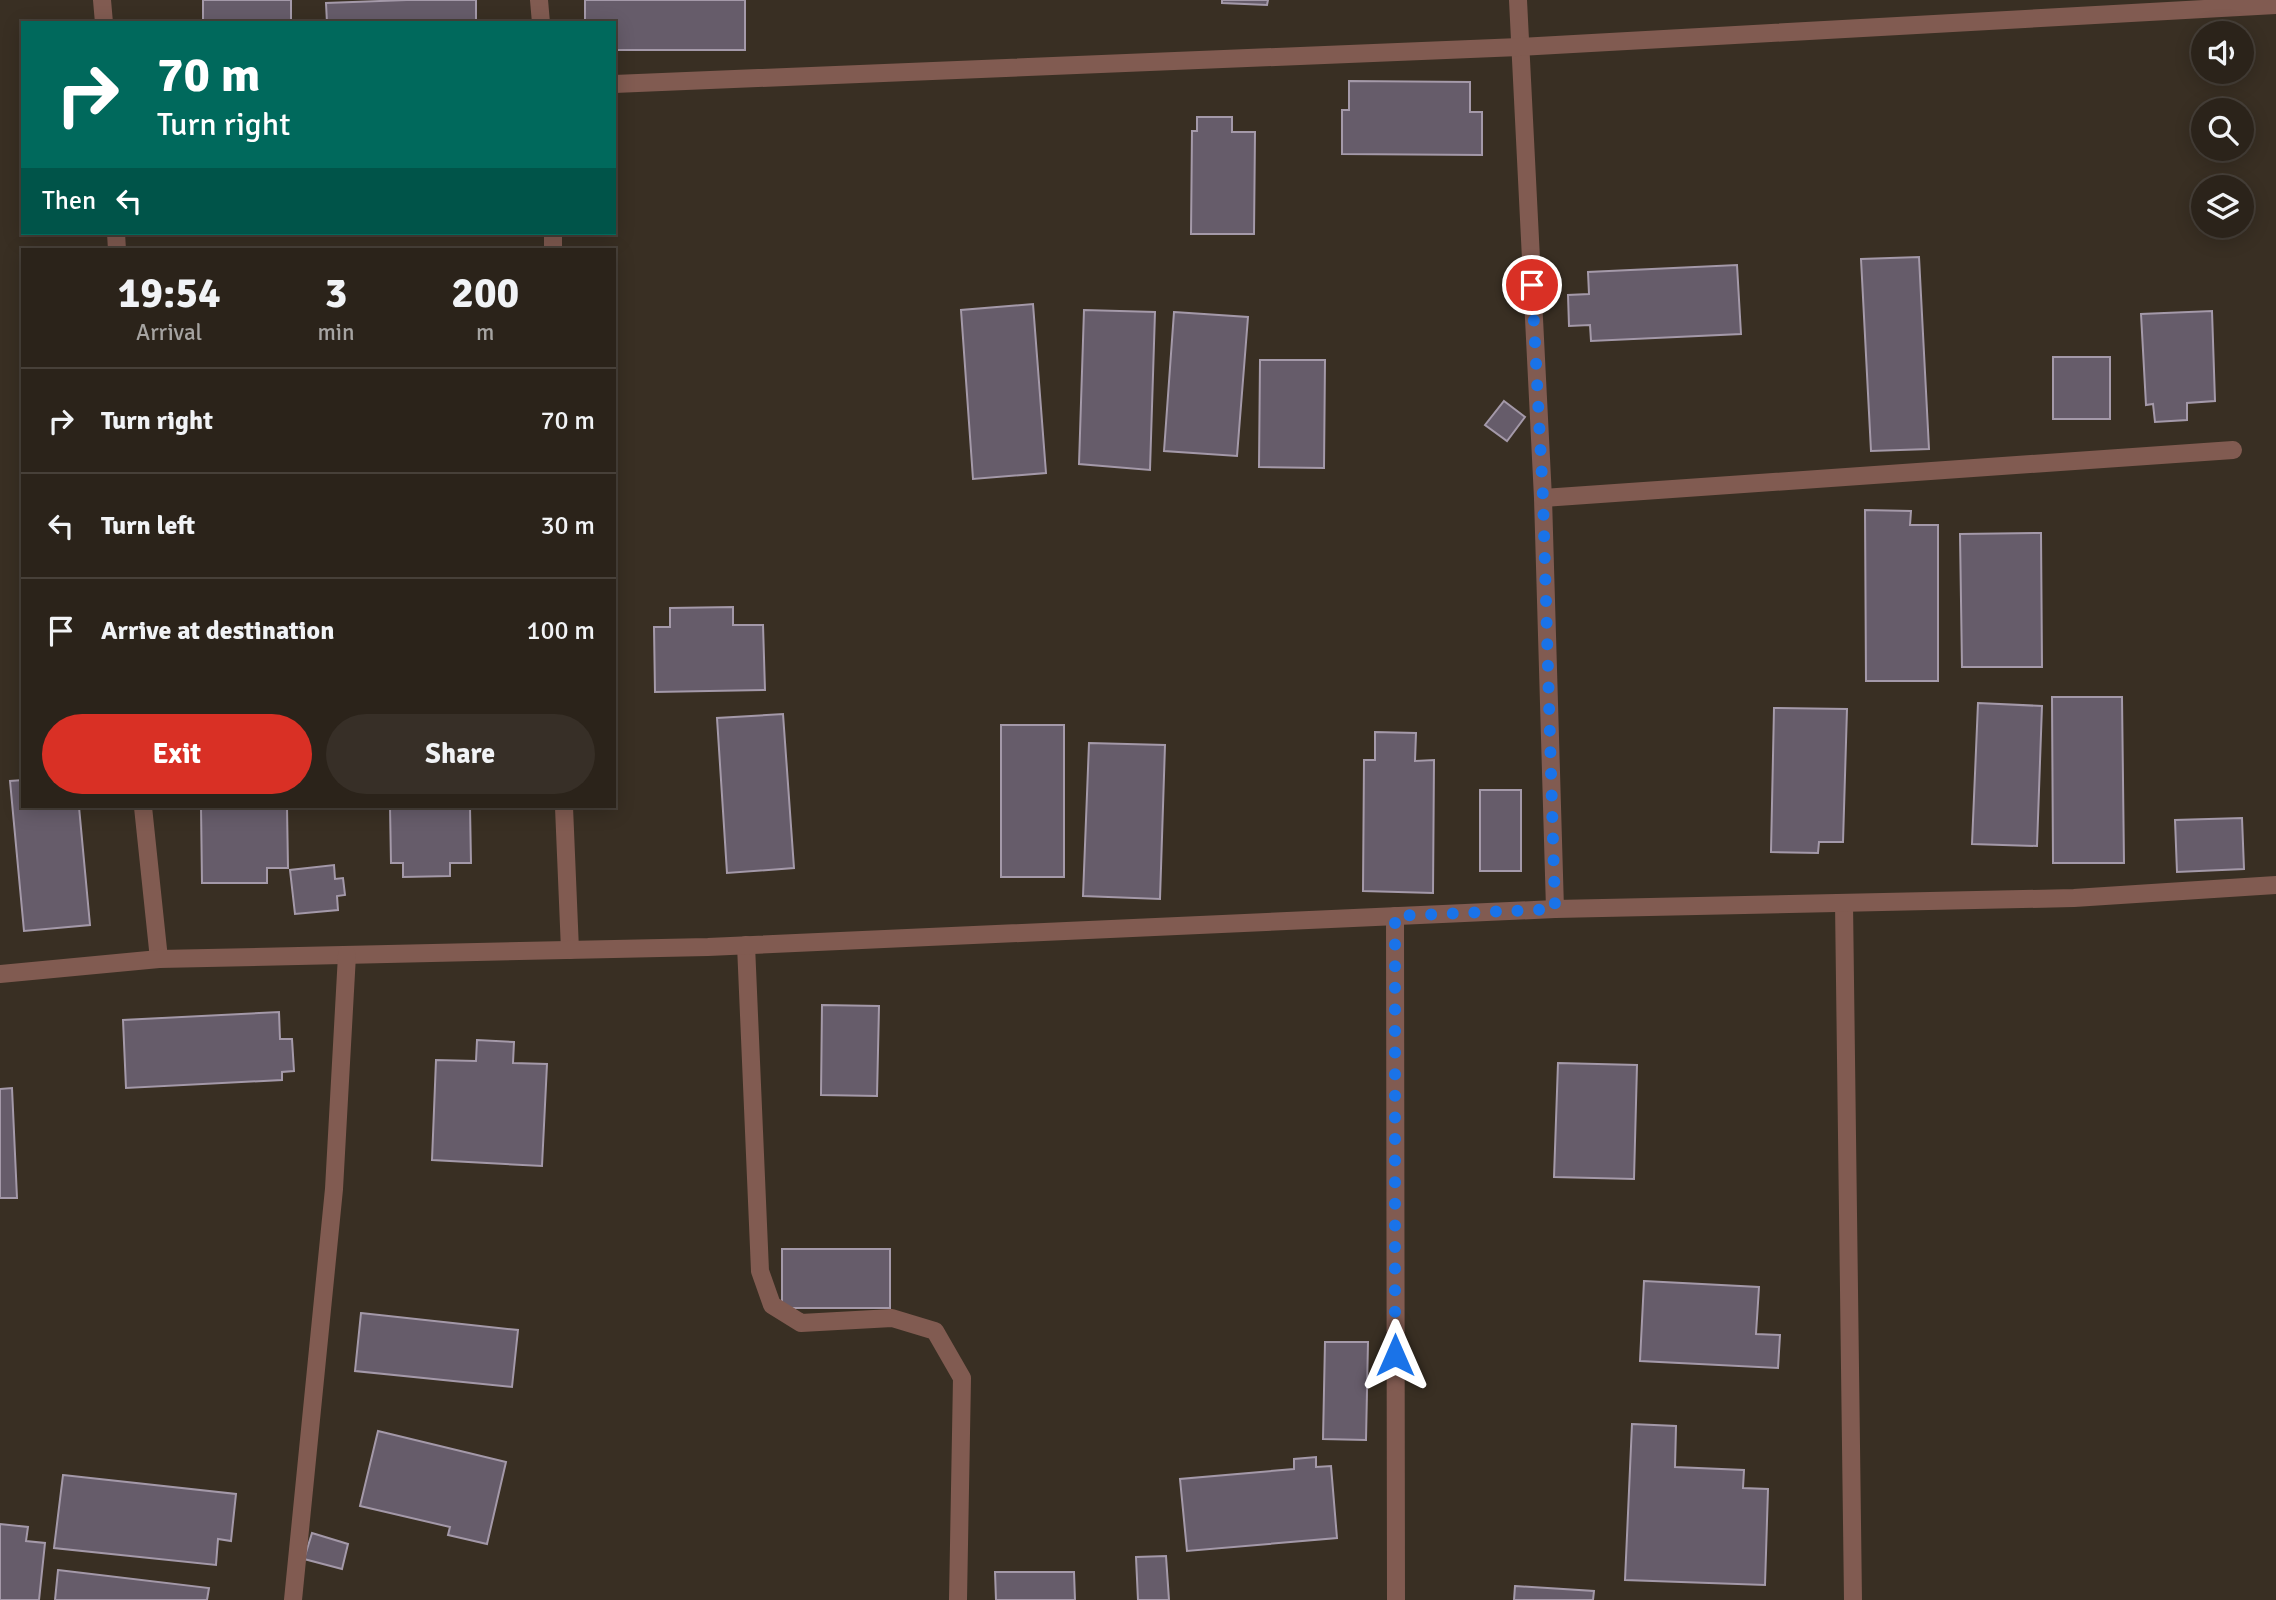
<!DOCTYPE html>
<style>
body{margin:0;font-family:Signika,sans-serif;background:#372f27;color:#f1f3f6;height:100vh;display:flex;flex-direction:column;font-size:26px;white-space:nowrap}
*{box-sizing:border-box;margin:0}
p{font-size:23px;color:#a6a4a2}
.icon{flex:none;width:38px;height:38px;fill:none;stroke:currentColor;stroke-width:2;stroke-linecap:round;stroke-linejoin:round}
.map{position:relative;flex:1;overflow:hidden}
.panel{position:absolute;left:21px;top:248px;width:595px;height:560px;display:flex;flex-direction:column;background:#2b231a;border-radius:0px;box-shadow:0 4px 18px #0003,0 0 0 2px #474039}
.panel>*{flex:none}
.hud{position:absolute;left:21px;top:21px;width:595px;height:214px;border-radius:0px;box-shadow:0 4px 18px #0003,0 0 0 2px #474039;background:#00695c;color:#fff;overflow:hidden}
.buttons{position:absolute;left:2191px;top:21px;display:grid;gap:14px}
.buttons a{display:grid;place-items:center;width:63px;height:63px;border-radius:50%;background:#2b231a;box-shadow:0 4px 18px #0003,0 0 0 2px #474039;font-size:35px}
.pin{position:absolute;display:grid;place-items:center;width:60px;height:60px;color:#fff;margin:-30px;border:4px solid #fff;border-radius:50%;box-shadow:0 2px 7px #0007}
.me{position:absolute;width:77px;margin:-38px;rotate:0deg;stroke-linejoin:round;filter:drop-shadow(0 0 5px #0008)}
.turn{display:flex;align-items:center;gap:24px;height:147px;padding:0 21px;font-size:32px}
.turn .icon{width:91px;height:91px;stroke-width:2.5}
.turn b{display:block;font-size:49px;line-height:60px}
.then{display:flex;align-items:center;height:66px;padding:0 21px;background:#0003;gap:14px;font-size:26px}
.eta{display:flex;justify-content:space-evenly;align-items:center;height:119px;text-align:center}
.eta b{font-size:42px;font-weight:800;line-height:49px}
.action{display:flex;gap:14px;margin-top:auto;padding:14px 21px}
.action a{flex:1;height:80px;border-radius:42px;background:#d93025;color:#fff;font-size:28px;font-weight:800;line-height:80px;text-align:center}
.action a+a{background:#372f27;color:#f1f3f6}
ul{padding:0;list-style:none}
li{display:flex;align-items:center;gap:21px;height:105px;padding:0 21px;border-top:2px solid #474039}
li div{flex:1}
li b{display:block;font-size:26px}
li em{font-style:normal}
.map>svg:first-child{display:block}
.building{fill:#665c6a;stroke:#a499a9;stroke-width:2}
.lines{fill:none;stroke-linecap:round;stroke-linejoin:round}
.street{stroke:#815b51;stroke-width:18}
.route{stroke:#1a73e8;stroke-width:12;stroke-dasharray:0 21.6}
</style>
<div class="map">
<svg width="2276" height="1600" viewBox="0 0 2276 1600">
<rect width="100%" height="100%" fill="#392f23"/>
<g class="building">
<rect x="203" y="0" width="88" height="23"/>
<polygon points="407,0 476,0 476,23 327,23 326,3"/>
<polygon points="585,0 745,0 745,50 614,50 614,23 585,23"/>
<polygon points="1222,0 1268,0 1267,5 1222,3"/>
<polygon points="1349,81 1470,82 1470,112 1482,112 1482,155 1342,154 1342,110 1349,110"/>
<polygon points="1197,117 1232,117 1232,132 1255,132 1254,234 1191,234 1192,131 1197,131"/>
<polygon points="1919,257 1929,449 1871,451 1861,259"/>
<polygon points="1737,265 1741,334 1591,341 1590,325 1569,326 1568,295 1589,294 1588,272"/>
<polygon points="1033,304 1046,473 973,479 961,310"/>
<polygon points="1084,310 1155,312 1150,470 1079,464"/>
<polygon points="2212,311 2215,401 2187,403 2187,420 2155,422 2153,404 2146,405 2141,314"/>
<polygon points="1174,312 1248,317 1237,456 1164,451"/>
<rect x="2053" y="357" width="57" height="62"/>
<polygon points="1260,360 1325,360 1324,468 1259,467"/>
<polygon points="1504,401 1525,417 1507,441 1485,425"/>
<polygon points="1865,510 1911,511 1910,525 1938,525 1938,681 1866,681"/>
<polygon points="2041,533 2042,667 1962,667 1960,534"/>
<polygon points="733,607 733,625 763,625 765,690 655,692 654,627 670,627 670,608"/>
<polygon points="2052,697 2122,697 2124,863 2053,863"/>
<polygon points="1978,703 2042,706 2037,846 1972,844"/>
<polygon points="1774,708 1847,709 1843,842 1819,842 1818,853 1771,852"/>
<polygon points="783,714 794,868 727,873 717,718"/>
<rect x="1001" y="725" width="63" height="152"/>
<polygon points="1375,732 1416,733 1415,761 1434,760 1433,893 1363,891 1364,760 1375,760"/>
<polygon points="1089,743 1165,745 1160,899 1083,896"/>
<polygon points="23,780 23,807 79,807 90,925 24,931 10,781"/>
<rect x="1480" y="790" width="41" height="81"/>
<polygon points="201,807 287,807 288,868 267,868 267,883 202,883"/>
<polygon points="390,807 470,807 471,863 450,863 450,876 403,877 403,863 391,863"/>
<polygon points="2242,818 2244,869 2177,872 2175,820"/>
<polygon points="334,865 335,879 343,878 345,895 337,896 338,910 295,914 290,870"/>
<polygon points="822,1005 879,1006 877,1096 821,1095"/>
<polygon points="279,1012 280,1039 292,1039 294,1071 282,1072 282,1080 126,1088 123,1020"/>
<polygon points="477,1040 514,1042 513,1063 547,1064 542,1166 432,1160 436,1060 476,1061"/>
<polygon points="1558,1063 1637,1065 1634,1179 1554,1177"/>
<polygon points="12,1088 17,1198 0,1198 0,1089"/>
<rect x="782" y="1249" width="108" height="59"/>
<polygon points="1644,1281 1759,1287 1756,1334 1780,1335 1778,1368 1640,1361"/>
<polygon points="361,1313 518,1330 512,1387 355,1371"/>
<polygon points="1325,1342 1368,1342 1366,1440 1323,1439"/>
<polygon points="1632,1424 1676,1426 1675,1467 1744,1470 1743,1488 1768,1489 1765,1585 1625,1580"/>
<polygon points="378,1431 506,1462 487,1544 448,1535 450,1527 360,1506"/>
<polygon points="1316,1457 1316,1467 1331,1466 1337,1538 1187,1551 1180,1479 1294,1469 1294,1459"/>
<polygon points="63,1475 236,1494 231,1541 218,1539 216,1565 54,1548"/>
<polygon points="0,1524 28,1527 26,1541 45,1543 39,1600 0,1600"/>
<polygon points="312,1533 348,1544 342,1569 304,1559"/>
<polygon points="1166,1556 1169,1600 1138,1600 1136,1557"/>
<polygon points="58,1570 209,1588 207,1600 55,1600"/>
<polygon points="995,1572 1074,1572 1075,1600 996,1600"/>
<polygon points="1515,1586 1594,1591 1593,1600 1514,1600"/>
</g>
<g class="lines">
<g class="street">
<polyline points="102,0 104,23"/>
<polyline points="539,0 541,23"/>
<polyline points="1518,0 1543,498 1555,909"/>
<polyline points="614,84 1519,47 2276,5"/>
<polyline points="116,233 117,250"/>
<polyline points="553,250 553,233"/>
<polyline points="1543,498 2233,450"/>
<polyline points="143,807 159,959"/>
<polyline points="564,807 570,950"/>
<polyline points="1844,903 1853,1600"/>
<polyline points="1395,916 1396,1600"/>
<polyline points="746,945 760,1271 772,1305 801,1323 892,1318 935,1331 962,1378 958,1600"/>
<polyline points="0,974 159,959 708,947 1555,909 2074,898 2276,885"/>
<polyline points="293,1600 334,1189 347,955"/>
</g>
</g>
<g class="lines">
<polyline class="route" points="1395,1355 1395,916 1555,909 1543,498 1532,285"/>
</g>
</svg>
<div class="buttons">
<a><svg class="icon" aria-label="sound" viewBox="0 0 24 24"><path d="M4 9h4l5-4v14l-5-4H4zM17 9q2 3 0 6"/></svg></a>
<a><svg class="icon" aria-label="search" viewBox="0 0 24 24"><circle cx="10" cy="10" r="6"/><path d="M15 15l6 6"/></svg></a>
<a><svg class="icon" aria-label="layers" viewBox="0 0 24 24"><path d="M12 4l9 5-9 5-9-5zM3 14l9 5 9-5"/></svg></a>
</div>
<div class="pin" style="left:1532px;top:285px;background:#d93025"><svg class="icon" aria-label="arrive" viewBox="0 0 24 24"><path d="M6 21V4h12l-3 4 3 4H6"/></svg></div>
<svg class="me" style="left:1395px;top:1355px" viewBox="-20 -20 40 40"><path d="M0-17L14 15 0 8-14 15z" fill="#1a73e8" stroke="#fff" stroke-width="4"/></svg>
<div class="hud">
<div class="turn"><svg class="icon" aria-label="right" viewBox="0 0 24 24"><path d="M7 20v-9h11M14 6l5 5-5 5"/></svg><div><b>70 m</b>Turn right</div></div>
<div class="then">Then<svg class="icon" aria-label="left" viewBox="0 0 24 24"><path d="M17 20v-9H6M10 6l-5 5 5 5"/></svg></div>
</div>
<section class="panel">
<div class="eta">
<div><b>19:54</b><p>Arrival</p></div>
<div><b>3</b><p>min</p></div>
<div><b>200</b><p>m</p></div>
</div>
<ul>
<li><svg class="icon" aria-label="right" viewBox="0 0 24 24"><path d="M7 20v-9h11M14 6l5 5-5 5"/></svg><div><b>Turn right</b></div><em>70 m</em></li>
<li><svg class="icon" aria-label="left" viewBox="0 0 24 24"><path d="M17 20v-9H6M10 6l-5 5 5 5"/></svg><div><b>Turn left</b></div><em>30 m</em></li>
<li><svg class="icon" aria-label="arrive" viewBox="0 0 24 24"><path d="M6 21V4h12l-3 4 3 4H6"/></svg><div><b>Arrive at destination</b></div><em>100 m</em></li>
</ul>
<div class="action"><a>Exit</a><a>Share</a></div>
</section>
</div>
